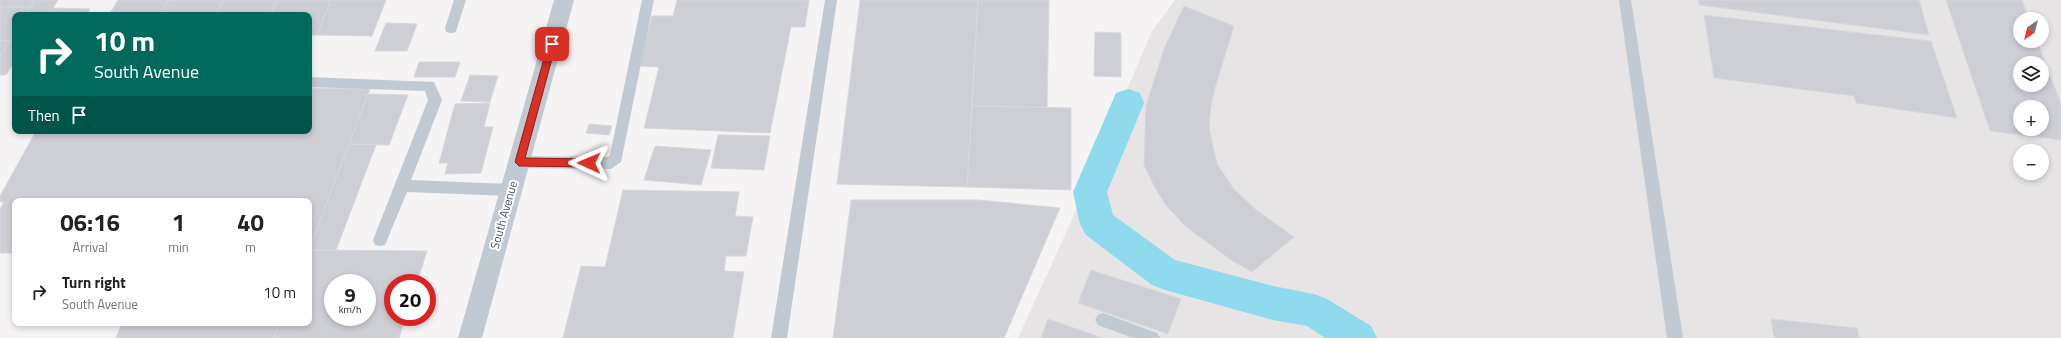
<!DOCTYPE html>
<meta charset="utf-8">
<style>
body{margin:0;font-family:"Titillium Web",sans-serif;background:#f6f6f6;color:#222;height:100vh;display:flex;flex-direction:column;font-size:15px;white-space:nowrap}
*{box-sizing:border-box;margin:0}
p{font-size:13px;color:#767676}
.icon{flex:none;width:22px;height:22px;fill:none;stroke:currentColor;stroke-width:2;stroke-linecap:round;stroke-linejoin:round}
.map{position:relative;flex:1;overflow:hidden}
.panel{position:absolute;left:12px;top:198px;width:300px;height:128px;display:flex;flex-direction:column;background:#fff;border-radius:8px;box-shadow:0 2px 6px #0003}
.panel>*{flex:none}
.hud{position:absolute;left:12px;top:12px;width:300px;height:122px;border-radius:8px;box-shadow:0 2px 6px #0003;background:#00695c;color:#fff;overflow:hidden}
.needle{width:26px;rotate:215deg}
.fabs{position:absolute;left:2013px;top:12px;display:grid;gap:8px}
.fabs a{display:grid;place-items:center;width:36px;height:36px;border-radius:50%;background:#fff;box-shadow:0 2px 6px #0003;font-size:20px}
.speed{position:absolute;left:324px;top:274px;display:flex;gap:8px;font-size:20px;font-weight:700;text-align:center}
.speed>*{display:grid;place-content:center;width:52px;height:52px;border-radius:50%;background:#fff;box-shadow:0 2px 6px #0003;line-height:1}
.speed small{font-size:10px;font-weight:400}
.speed .limit{border:6px solid #d22;background:#fff;color:#111}
.pin{position:absolute;display:grid;place-items:center;width:34px;height:34px;color:#fff;margin:-17px;border-radius:8px;box-shadow:0 2px 6px #0006}
.me{position:absolute;width:44px;margin:-22px;rotate:271deg;stroke-linejoin:round;filter:drop-shadow(0 0 3px #0008)}
.turn{display:flex;align-items:center;gap:14px;height:84px;padding:0 16px;font-size:18px}
.turn .icon{width:52px;height:52px;stroke-width:2.5}
.turn b{display:block;font-size:28px;line-height:34px}
.then{display:flex;align-items:center;height:38px;padding:0 16px;background:#0003;gap:8px;font-size:15px}
.eta{display:flex;justify-content:space-evenly;align-items:center;height:68px;text-align:center}
.eta b{font-size:24px;font-weight:700;line-height:28px}
ul{padding:0;list-style:none}
li{display:flex;align-items:center;gap:12px;height:52px;padding:0 16px}
li div{flex:1}
li b{display:block;font-size:15px}
li em{font-style:normal}
.map>svg:first-child{display:block}
.education{fill:#e6e4e5;fill-rule:evenodd}
.lines{fill:none;stroke-linecap:round;stroke-linejoin:round}
.canal{fill:#90daee;fill-rule:evenodd}
.building{fill:#cdcfd5;stroke:#d7d9de;fill-rule:evenodd}
.lane{fill:#c1cad2;fill-rule:evenodd}
.street{fill:#c1cad2;fill-rule:evenodd}
.route{fill:#d93025;stroke:#8d1f18}
.labels{text-anchor:middle;stroke-width:4;stroke-linejoin:round;paint-order:stroke}
.street-label{font-size:12px;fill:#4a5661;stroke:#fff}
</style>
<div class="map">
<svg width="2061" height="338" viewBox="0 0 2061 338">
<rect width="100%" height="100%" fill="#f5f3f3"/>
<path class="education" d="M1175 0H2061V338H1018L1070 224 1152 31ZM2020 19H2042V41H2020ZM2020 63H2042V85H2020ZM2020 107H2042V129H2020ZM2020 151H2042V173H2020Z"/>
<g class="lines">
<polygon class="canal" points="1128,89 1140,93 1144,103 1107,192 1113,215 1175,260 1273,286 1314,294 1327,299 1371,326 1377,338 1325,338 1307,326 1273,320 1165,290 1152,285 1086,235 1080,224 1073,192 1116,93"/>
</g>
<g class="building">
<polygon points="0,0 35,0 30,7 0,7"/>
<polygon points="35,0 58,0 53,8 90,9 87,15 26,15"/>
<polygon points="118,0 168,0 160,15 109,15"/>
<polygon points="168,0 223,0 216,15 160,15"/>
<polygon points="223,0 277,0 270,15 216,15"/>
<polygon points="277,0 331,0 317,35 309,35 309,15 270,15"/>
<polygon points="331,0 386,0 372,36 317,35"/>
<polygon points="677,0 809,0 805,27 791,27 770,133 644,128 659,67 638,66 652,16 673,16"/>
<polygon points="860,0 978,0 967,187 837,184"/>
<polygon points="978,0 1049,0 1047,108 972,106"/>
<polygon points="1698,0 1919,0 1929,35 1699,5"/>
<path d="M1946 0H2022L2029 19H2020V41H2037L2061 104V140L1990 131ZM2020 63H2042V85H2020ZM2020 107H2042V129H2020Z"/>
<polygon points="1184,6 1234,26 1215,88 1211,106 1209,127 1217,164 1234,189 1254,208 1294,237 1252,272 1231,260 1185,226 1165,204 1154,186 1144,165 1146,106 1164,49"/>
<polygon points="0,7 30,7 26,15 15,15 15,32 10,41 0,40"/>
<polygon points="1704,15 1931,41 1957,118 1856,103 1854,96 1714,78"/>
<polygon points="386,23 417,24 407,51 375,51"/>
<polygon points="15,32 15,60 6,75 0,75 0,56"/>
<polygon points="1095,32 1121,33 1121,77 1094,76"/>
<polygon points="0,40 10,41 0,56"/>
<polygon points="419,62 460,62 455,77 414,77"/>
<polygon points="470,75 498,76 490,102 461,101"/>
<polygon points="309,88 370,89 309,250 309,201 15,201 15,253 0,253 0,209 4,202 0,202 0,196 36,131 309,131"/>
<polygon points="368,94 408,95 389,145 349,144"/>
<polygon points="490,103 484,127 493,127 481,173 445,174 448,163 439,163 455,104"/>
<polygon points="972,106 1071,108 1071,190 967,187"/>
<polygon points="589,124 612,126 609,135 586,133"/>
<polygon points="718,135 770,136 764,170 711,168"/>
<polygon points="349,144 376,145 336,250 309,250"/>
<polygon points="655,146 711,150 701,185 644,180"/>
<polygon points="623,190 739,192 735,216 753,217 746,256 726,256 724,271 744,272 733,338 563,338 581,266 605,267"/>
<polygon points="851,200 979,200 1060,208 1004,338 833,338"/>
<path d="M309 250 427 251 417 283H393V317H406L399 338H274L280 323H309ZM333 283H367V317H333Z"/>
<polygon points="1091,270 1181,299 1168,334 1078,303"/>
<polygon points="1048,319 1103,338 1041,338"/>
<polygon points="1771,319 1857,328 1859,338 1774,338"/>
<polygon points="122,323 280,323 274,338 116,338"/>
</g>
<g class="lines">
<g class="lane">
<polygon points="454,0 466,0 457,28 456,32 451,33 446,32 445,28"/>
<polygon points="642,0 654,0 621,162 611,169 519,168 514,166 512,162 514,158 519,156 608,157 610,155"/>
<polygon points="825,0 837,0 787,338 771,338"/>
<polygon points="1619,0 1631,0 1683,338 1667,338"/>
<polygon points="309,77 434,82 442,100 411,180 511,184 516,186 518,190 516,194 511,196 407,192 385,245 380,246 375,245 373,240 428,100 425,91 309,87"/>
<polygon points="1103,313 1157,333 1160,338 1133,338 1098,325 1095,320 1098,315"/>
</g>
<polygon class="street" points="554,0 574,0 482,338 458,338"/>
</g>
<polygon class="route" points="552,41 556,44 525,158 589,159 594,163 589,167 519,166 515,162 548,44"/>
<g class="labels">
<g class="street-label">
<text transform="translate(504 215) rotate(-74)" y="4">South Avenue</text>
</g>
</g>
</svg>
<div class="fabs">
<a><svg class="needle" viewBox="-14 -14 28 28"><path d="M0-13l5 13h-10z" fill="#e53935"/><path d="M0 13l5-13h-10z" fill="#767676"/></svg></a>
<a><svg class="icon" aria-label="layers" viewBox="0 0 24 24"><path d="M12 4l9 5-9 5-9-5zM3 14l9 5 9-5"/></svg></a>
<a>+</a>
<a>−</a>
</div>
<div class="speed"><div>9<small>km/h</small></div><div class="limit">20</div></div>
<div class="pin" style="left:552px;top:44px;background:#d93025"><svg class="icon" aria-label="arrive" viewBox="0 0 24 24"><path d="M6 21V4h12l-3 4 3 4H6"/></svg></div>
<svg class="me" style="left:589px;top:163px" viewBox="-20 -20 40 40"><path d="M0-17L14 15 0 8-14 15z" fill="#d93025" stroke="#fff" stroke-width="4"/></svg>
<div class="hud">
<div class="turn"><svg class="icon" aria-label="right" viewBox="0 0 24 24"><path d="M7 20v-9h11M14 6l5 5-5 5"/></svg><div><b>10 m</b>South Avenue</div></div>
<div class="then">Then<svg class="icon" aria-label="arrive" viewBox="0 0 24 24"><path d="M6 21V4h12l-3 4 3 4H6"/></svg></div>
</div>
<section class="panel">
<div class="eta">
<div><b>06:16</b><p>Arrival</p></div>
<div><b>1</b><p>min</p></div>
<div><b>40</b><p>m</p></div>
</div>
<ul>
<li><svg class="icon" aria-label="right" viewBox="0 0 24 24"><path d="M7 20v-9h11M14 6l5 5-5 5"/></svg><div><b>Turn right</b><p>South Avenue</p></div><em>10 m</em></li>
</ul>
</section>
</div>
